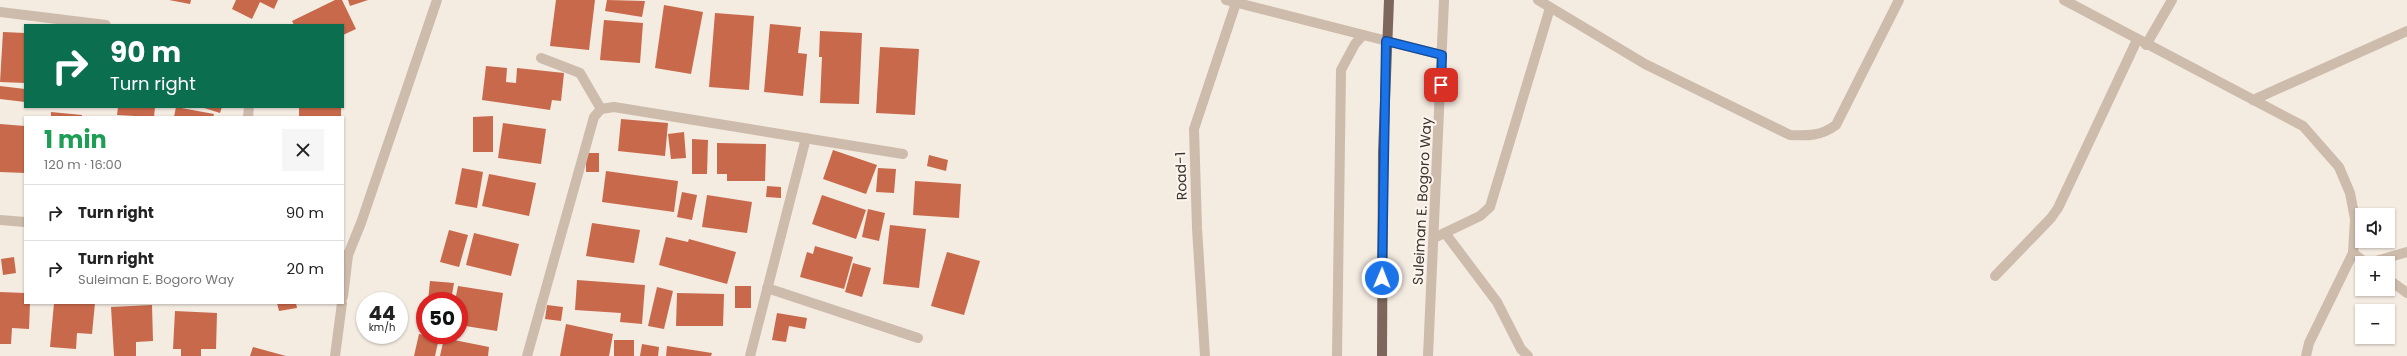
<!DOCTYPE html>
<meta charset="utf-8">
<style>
body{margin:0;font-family:Poppins,sans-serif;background:#f6f6f6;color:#222;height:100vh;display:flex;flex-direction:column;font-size:15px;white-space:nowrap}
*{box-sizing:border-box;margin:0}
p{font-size:13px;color:#767676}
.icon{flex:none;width:22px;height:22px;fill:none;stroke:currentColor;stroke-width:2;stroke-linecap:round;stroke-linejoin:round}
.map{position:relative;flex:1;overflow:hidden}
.side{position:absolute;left:24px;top:116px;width:320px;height:188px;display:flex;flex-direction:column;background:#fff;border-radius:0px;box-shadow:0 1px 3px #0004}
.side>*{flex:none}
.hud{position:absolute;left:24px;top:24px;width:320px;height:84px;border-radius:0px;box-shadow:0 1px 3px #0004;background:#0b6e4f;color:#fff;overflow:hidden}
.tools{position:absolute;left:2355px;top:208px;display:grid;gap:8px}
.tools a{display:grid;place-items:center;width:40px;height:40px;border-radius:0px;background:#fff;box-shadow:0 1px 3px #0004;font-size:20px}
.speed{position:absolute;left:356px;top:292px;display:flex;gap:8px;font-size:20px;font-weight:700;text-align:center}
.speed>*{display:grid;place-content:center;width:52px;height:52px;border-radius:50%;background:#fff;box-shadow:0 1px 3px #0004;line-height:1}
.speed small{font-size:10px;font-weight:400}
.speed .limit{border:6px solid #d22;background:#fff;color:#111}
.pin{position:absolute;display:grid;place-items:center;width:34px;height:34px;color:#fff;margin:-17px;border-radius:8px;box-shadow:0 2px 6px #0006}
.me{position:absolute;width:44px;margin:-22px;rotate:1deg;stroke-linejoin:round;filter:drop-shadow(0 0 3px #0008)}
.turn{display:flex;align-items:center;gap:14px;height:84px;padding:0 20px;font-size:18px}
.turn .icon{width:52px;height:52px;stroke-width:2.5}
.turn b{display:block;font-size:28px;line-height:34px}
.round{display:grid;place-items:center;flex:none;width:42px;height:42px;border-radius:0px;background:#f6f6f6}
.headline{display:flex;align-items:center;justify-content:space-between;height:68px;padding:0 20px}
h1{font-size:24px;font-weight:700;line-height:30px;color:#1e9e55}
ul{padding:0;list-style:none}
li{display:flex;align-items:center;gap:12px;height:56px;padding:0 20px;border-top:1px solid #e0e0e0}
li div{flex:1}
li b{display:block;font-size:15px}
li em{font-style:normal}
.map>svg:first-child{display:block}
.building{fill:#c8694b}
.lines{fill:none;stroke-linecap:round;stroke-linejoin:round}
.minor{stroke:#cdbbac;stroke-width:10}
.major{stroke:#7d675c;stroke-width:10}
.route-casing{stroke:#114b97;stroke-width:10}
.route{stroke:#1a73e8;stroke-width:7}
.labels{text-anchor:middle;stroke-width:4;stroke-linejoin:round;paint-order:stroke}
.street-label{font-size:14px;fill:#3b302b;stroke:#fbf5ee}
</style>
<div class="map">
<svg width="2407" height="356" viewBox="0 0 2407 356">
<rect width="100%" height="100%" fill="#f4ebe1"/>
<g class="building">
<polygon points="169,0 191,0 190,4"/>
<polygon points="236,0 278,0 274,9 260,2 252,19 232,9"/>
<polygon points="335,0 342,0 356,29 343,35 343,25 294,25 292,21"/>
<polygon points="348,0 368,0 350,6"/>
<polygon points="556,0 595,0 589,50 550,46"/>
<polygon points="607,0 645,1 642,17 605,11"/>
<polygon points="664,5 703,12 691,74 655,68"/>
<polygon points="715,13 754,16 749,90 709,87"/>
<polygon points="604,20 643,23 640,63 600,60"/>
<polygon points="770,24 801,27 798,53 807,54 803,96 764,92"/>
<polygon points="820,31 862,33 859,104 820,103 822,57 819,57"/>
<polygon points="3,32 25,33 25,83 0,82"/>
<polygon points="880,47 919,49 915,115 876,113"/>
<polygon points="486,66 507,68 506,82 516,83 517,68 564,73 561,101 552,100 550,110 482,100"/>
<polygon points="0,86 25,89 25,102 0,99"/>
<polygon points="118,107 155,107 154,117 117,115"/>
<polygon points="176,107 214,114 213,117 174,117"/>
<polygon points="201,107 222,107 220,113"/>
<rect x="299" y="107" width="42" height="10"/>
<polygon points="51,112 82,115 82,117 51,117"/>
<polygon points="493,116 493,152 473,152 473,117"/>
<polygon points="621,119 668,123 665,156 618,151"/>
<polygon points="503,123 546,129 541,164 498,158"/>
<polygon points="0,124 25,126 25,173 0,172"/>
<polygon points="684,132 686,158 671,159 668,134"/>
<polygon points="692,139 708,140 707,174 692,174"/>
<polygon points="717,143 766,144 765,181 727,181 727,174 717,174"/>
<polygon points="833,150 877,165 866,194 823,179"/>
<rect x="586" y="153" width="13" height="19"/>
<polygon points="929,155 948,160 946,171 927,166"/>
<polygon points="462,168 483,172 477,208 455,204"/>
<polygon points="878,168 896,169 894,193 876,192"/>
<polygon points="606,171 678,181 674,212 602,202"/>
<polygon points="489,174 536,183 529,216 482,206"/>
<polygon points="915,181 961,184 959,218 913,215"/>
<polygon points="767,186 781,187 781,198 766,197"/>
<polygon points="682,192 697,195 692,220 677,217"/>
<polygon points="707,195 752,202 747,233 702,227"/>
<polygon points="822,195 866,210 856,239 812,224"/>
<polygon points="868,209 885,213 879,241 862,237"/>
<polygon points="592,223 640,230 634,263 586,256"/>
<polygon points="890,225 926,229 919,288 883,284"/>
<polygon points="449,230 468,235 459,267 440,262"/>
<polygon points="474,233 519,244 511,276 466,265"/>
<polygon points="666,237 688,242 689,239 736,252 727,284 659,265"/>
<polygon points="815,246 853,257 844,289 800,277 807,252 813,254"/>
<polygon points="947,252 980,261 964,315 931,306"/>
<polygon points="14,257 16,273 3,275 1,259"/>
<polygon points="853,263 871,268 862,297 845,292"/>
<polygon points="577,280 645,285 642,324 620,322 621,313 575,310"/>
<polygon points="430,281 454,283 451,301 428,301"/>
<polygon points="458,286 503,293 497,331 459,325 459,301 455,301"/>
<rect x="735" y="286" width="16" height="22"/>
<polygon points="657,287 673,291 664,329 648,326"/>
<polygon points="0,292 25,293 25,303 30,303 29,329 12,328 11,344 0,344"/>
<polygon points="677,293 724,294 723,326 676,326"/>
<polygon points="54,303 95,303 92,334 77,333 76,349 50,347"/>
<polygon points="277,303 296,303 297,308 279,311"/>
<polygon points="152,305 153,341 136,342 136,356 114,356 111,307"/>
<polygon points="547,305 563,307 561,321 545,319"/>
<polygon points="175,311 217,313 216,349 201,349 201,356 181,356 181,349 173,349"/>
<polygon points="777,313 807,318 805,329 789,326 786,342 772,340"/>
<polygon points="566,324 613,334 609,356 560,356"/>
<polygon points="419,334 439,338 435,356 414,356"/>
<polygon points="444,338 489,347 488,356 440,356"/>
<rect x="614" y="340" width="20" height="16"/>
<polygon points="642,344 659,347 658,356 640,356"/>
<polygon points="667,346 712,353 711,356 666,356"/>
<polygon points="253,347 286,356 250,356"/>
</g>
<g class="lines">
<g class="minor">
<polyline points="1226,0 1442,55"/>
<path d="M1538 0 1645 64 1790 135C1808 136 1821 136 1836 125L1899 0"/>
<polyline points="2064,0 2303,126 2339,167 2350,193 2355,219 2353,253 2309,343 2306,356"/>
<polyline points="0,12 106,25"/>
<polyline points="2146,45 2172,0"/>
<polyline points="541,58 580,73 601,109"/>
<polyline points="2253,100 2407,31"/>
<polyline points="248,117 249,107"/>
<polyline points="0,220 25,222"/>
<polyline points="1445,233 1497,302 1521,349 1528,356"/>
<polyline points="1434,238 1480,216 1490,207 1550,8"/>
<polyline points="2353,253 2366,263"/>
<polyline points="343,255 348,255 361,223 437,0"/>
<polyline points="2369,263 2407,252"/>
<polyline points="1995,276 2051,218 2058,208 2137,40"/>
<polyline points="2388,279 2407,293"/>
<polyline points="767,288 918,338"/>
<polyline points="343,297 348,255"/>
<polyline points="335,356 342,303"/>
<polyline points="527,356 594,117 601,109 614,107 903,154"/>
<polyline points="750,356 806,138"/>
<polyline points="1205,356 1197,228 1194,129 1236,3"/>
<polyline points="1337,356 1341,70 1355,44 1363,35"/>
<polyline points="1428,356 1444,0"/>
</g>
<polyline class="major" points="1382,356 1383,152 1389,0"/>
</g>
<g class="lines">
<defs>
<polyline id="route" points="1382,278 1386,41 1442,55 1441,85"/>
</defs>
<use href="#route" class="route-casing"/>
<use href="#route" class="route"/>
</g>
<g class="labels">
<g class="street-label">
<text transform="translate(1181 176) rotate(-92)" y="5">Road-1</text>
<text transform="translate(1422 201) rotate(-87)" y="5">Suleiman E. Bogoro Way</text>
</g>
</g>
</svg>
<div class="tools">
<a><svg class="icon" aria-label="sound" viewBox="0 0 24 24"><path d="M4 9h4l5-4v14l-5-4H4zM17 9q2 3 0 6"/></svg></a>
<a>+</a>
<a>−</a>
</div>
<div class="speed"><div>44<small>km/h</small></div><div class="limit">50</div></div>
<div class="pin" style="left:1441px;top:85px;background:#d93025"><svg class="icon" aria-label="arrive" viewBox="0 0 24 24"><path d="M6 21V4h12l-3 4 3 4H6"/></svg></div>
<svg class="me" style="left:1382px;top:278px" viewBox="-20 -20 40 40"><circle r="17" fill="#1a73e8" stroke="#fff" stroke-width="3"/><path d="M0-11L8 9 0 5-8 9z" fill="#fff"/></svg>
<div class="hud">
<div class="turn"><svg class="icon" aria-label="right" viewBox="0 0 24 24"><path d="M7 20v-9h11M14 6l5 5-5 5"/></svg><div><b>90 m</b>Turn right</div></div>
</div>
<section class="side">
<div class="headline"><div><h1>1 min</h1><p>120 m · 16:00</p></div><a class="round"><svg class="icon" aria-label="close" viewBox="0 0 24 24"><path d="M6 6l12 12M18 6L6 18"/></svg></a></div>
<ul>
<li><svg class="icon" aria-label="right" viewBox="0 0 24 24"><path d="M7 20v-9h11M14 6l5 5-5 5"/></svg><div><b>Turn right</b></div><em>90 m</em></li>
<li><svg class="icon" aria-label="right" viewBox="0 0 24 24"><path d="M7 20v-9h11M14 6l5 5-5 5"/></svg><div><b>Turn right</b><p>Suleiman E. Bogoro Way</p></div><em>20 m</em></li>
</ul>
</section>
</div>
